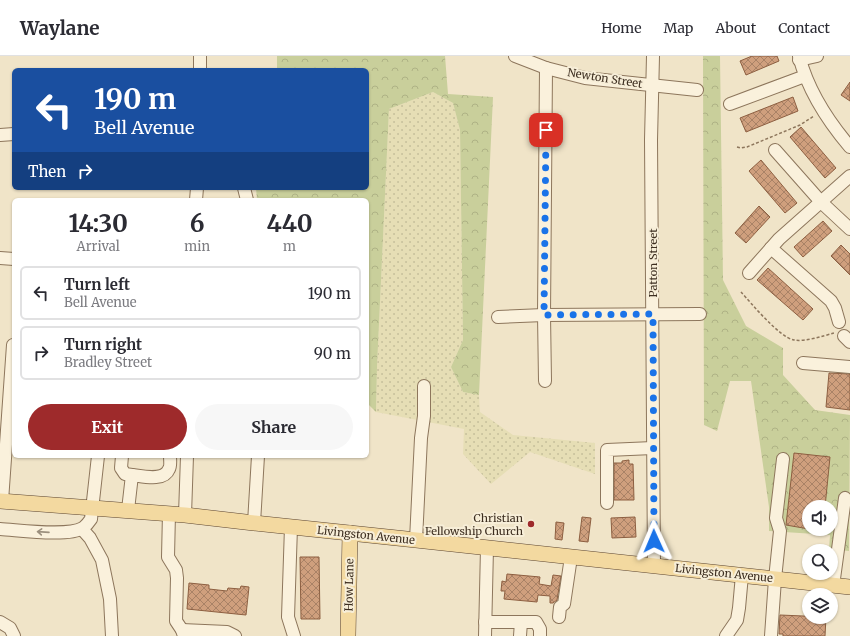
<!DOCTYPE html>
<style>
body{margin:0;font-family:Merriweather,serif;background:#f7f7f7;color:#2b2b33;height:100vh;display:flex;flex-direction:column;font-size:15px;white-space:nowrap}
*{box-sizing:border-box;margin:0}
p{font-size:13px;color:#7c7c81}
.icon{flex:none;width:22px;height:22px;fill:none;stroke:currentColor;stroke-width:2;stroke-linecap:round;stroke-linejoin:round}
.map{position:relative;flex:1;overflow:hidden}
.drawer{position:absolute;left:12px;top:142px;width:357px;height:260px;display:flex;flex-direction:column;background:#fff;border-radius:6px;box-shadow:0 1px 3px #0004}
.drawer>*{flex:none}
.hud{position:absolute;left:12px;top:12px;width:357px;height:122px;border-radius:6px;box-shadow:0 1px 3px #0004;background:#1a4fa0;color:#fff;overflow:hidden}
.fabs{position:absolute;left:802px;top:444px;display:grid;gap:8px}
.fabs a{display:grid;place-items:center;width:36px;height:36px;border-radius:50%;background:#fff;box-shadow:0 1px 3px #0004;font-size:20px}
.pin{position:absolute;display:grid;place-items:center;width:34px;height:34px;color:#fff;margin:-17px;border-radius:8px;box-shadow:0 2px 6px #0006}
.me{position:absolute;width:44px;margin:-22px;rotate:359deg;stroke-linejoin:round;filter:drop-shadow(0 0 3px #0008)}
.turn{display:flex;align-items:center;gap:14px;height:84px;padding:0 16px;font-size:18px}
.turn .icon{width:52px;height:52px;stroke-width:2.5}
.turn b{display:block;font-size:28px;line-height:34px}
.then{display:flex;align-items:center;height:38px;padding:0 16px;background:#0003;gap:8px;font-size:15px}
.eta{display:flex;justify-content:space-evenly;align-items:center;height:68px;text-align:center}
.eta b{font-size:24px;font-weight:700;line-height:28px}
.primary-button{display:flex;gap:8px;margin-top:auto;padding:8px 16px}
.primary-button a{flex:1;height:46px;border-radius:24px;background:#9e2a2b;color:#fff;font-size:16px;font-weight:700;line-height:46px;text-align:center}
.primary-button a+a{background:#f7f7f7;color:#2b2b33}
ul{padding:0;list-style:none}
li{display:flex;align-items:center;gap:12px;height:54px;margin:0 8px 6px;padding:0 8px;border:2px solid #e1e1e2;border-radius:6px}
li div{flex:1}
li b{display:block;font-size:15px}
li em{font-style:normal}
header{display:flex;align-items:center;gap:24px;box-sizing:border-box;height:56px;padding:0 20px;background:#fff;border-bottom:1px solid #e1e1e2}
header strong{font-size:19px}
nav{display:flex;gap:22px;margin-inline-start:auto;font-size:14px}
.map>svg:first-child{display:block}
.farmland{fill:url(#farmland-dots)}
.forest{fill:url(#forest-crowns);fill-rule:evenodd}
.building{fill:url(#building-cross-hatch);stroke:#8d5f41}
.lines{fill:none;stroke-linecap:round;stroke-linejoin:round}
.minor-casing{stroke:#8d765c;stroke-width:14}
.major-casing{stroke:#5b4430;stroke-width:16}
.path{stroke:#8d765c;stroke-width:1.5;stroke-dasharray:3 2;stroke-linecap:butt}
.minor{stroke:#faf1dc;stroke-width:12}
.major{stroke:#f3d9a0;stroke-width:15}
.oneway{stroke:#9c907e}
.route{stroke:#1a73e8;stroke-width:7;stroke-dasharray:0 12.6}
.poi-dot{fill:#9e2a2b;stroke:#f7eed8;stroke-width:1.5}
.labels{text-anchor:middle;stroke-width:4;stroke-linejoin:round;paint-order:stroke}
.street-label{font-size:11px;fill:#3d2e20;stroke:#f7eed8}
.poi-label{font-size:11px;fill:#3d2e20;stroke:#f7eed8;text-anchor:end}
</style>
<header>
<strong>Waylane</strong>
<nav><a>Home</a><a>Map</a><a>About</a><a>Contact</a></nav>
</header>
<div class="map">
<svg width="850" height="580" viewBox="0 0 850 580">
<defs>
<pattern id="farmland-dots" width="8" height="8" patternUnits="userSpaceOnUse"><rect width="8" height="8" fill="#e6deb5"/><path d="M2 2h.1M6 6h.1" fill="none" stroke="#c6bf9b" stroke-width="1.8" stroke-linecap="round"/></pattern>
<pattern id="forest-crowns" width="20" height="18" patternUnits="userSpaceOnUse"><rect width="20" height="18" fill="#c9cf9b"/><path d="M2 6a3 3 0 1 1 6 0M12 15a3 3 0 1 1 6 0" fill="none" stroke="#aeb285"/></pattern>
<pattern id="building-cross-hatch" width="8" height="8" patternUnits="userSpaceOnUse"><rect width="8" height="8" fill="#cf9f7d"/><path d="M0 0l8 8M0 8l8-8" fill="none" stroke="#a98266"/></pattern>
</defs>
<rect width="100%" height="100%" fill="#f0e4c8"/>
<polygon class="farmland" points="433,36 453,47 460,74 463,284 451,311 463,336 479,339 480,356 513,379 595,387 595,418 530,396 491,428 463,398 464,373 376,356 377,311 389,53"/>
<g class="forest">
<polygon points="277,0 445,0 448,38 493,41 479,339 463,336 451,311 463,284 460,74 453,47 433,36 389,53 377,311 376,356 367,347 367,144 257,144 256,132 367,132 367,14 277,14"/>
<path d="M703 0H720L723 224 746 270 783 292V319L815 354 850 359 849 495 829 493 830 479 769 475V451L751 325H730L717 375 704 369ZM809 451H831V473H809Z"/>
</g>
<g class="building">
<polygon points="752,0 777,0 779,5 746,19 740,5"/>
<polygon points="850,26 850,45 841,39"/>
<polygon points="793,41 798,55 746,76 740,62"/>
<polygon points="801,71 836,112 825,122 790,81"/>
<polygon points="761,104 797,147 785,157 749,115"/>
<polygon points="759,150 770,161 746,187 735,177"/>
<polygon points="823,165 832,175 803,201 794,191"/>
<polygon points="841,189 850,198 850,219 831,200"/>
<polygon points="768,212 813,253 803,264 757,224"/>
<polygon points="829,317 850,318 850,354 826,351"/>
<polygon points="794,397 830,401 825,451 809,451 809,473 786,469"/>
<polygon points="629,404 629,408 633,408 634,444 614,444 614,407 622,407 622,405"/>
<polygon points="582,461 591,462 588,486 579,485"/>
<polygon points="635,461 636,481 612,482 611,462"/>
<polygon points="556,466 564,467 562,484 555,483"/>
<polygon points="300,501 319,501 320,563 301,563"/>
<polygon points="507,518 540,521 539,528 551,530 553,519 561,520 557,544 553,547 550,547 550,540 538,539 537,546 504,543 505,535 501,535 502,525 506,526"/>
<polygon points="189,527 209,529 209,533 227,535 228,532 240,533 241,530 249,531 246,559 187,553"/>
<polygon points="780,559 826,561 825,580 783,580 783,578 779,578"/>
</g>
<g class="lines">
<defs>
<g id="minor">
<polyline points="200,0 200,14"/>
<polyline points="515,0 546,12 585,22 697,34"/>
<polyline points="653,0 651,84 654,510"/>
<path d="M799 0C808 35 827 64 850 91"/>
<polyline points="799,4 817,0"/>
<polyline points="730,48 805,20"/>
<polyline points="0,79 14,78"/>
<polyline points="775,94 821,146 850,173"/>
<polyline points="244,132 247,144"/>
<polyline points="196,144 197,132"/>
<polyline points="771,192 831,245 835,252 839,266"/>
<polyline points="0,202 14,203"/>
<polyline points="749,217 779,183 850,120"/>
<polyline points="498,261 544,259 700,258"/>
<polyline points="844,280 850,286"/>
<polyline points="803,307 850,311"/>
<polyline points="545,325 544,259 546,12"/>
<polyline points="122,400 121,412 125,418 132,419"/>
<polyline points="2,445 13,289"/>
<polyline points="607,447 607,394 653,392"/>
<path d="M128 454 132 419C142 420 164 426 169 413 171 410 170 404 170 400"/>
<polyline points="169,457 168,501 176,514 177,522 176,565 182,574 184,580"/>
<polyline points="185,459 187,400"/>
<polyline points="254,467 258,400"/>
<polyline points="291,471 288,561 294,580"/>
<path d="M0 473C19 474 68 481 83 472 87 469 89 466 91 463L98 400"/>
<polyline points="82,473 90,482 102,504 110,543 112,580"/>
<polyline points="416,484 421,382 424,360 424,330"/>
<polyline points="833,530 845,442"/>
<polyline points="559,561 560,551 564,548 571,501"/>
<polyline points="0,566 10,572 14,580"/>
<polyline points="485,566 536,566 540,573 540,580"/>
<polyline points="182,574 227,576 235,580"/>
<polyline points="485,580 487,492"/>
<polyline points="520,580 521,566"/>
<polyline points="726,580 737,564 739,552 742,519"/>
<polyline points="771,580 775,523 780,475 776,462 783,403"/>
</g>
<g id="major">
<polyline points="0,445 185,459 254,467 416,484 850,531"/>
<polyline points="348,580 350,477"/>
</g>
</defs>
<use href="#minor" class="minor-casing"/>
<use href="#major" class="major-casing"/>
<g class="path">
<polyline points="737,91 741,92 747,91 800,69 814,60"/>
<path d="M741 236C751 247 780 282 794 284 805 286 823 280 834 277"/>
</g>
<use href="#minor" class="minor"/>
<use href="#major" class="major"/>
</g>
<defs><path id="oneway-shaft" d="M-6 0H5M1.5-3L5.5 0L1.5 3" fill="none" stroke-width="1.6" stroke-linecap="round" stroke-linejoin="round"/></defs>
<use class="oneway" href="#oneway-shaft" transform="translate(43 476) rotate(-176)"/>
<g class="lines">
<polyline class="route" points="546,74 544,259 653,258 654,485"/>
</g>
<circle class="poi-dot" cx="531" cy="468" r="4"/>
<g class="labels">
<g class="street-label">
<text transform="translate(605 22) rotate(9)" y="4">Newton Street</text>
<text transform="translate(653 207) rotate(-90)" y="4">Patton Street</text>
<text transform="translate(366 479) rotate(6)" y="4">Livingston Avenue</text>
<text transform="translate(724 517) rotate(6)" y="4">Livingston Avenue</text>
<text transform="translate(349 529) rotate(-89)" y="4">How Lane</text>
</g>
<g class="poi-label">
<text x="523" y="466">Christian<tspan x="523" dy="13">Fellowship Church</tspan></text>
</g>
</g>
</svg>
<div class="fabs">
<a><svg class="icon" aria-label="sound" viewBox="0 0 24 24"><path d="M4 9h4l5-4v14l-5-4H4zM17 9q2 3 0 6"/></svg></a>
<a><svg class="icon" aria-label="search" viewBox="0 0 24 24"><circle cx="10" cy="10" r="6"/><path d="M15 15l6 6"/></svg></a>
<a><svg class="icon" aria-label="layers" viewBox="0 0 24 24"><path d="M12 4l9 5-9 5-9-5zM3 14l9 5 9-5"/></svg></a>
</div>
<div class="pin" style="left:546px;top:74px;background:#d93025"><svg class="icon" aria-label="arrive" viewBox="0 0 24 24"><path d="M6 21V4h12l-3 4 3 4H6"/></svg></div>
<svg class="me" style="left:654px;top:485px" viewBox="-20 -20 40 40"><path d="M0-17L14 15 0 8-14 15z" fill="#1a73e8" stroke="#fff" stroke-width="4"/></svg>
<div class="hud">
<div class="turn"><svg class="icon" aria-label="left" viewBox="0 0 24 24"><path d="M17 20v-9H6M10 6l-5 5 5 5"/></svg><div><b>190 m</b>Bell Avenue</div></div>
<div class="then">Then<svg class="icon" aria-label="right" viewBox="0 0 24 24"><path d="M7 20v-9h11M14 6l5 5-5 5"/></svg></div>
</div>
<section class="drawer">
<div class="eta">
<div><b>14:30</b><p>Arrival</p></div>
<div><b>6</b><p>min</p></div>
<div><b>440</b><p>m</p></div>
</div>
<ul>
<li><svg class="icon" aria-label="left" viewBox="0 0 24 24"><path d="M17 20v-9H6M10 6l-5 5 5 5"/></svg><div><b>Turn left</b><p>Bell Avenue</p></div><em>190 m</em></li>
<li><svg class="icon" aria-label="right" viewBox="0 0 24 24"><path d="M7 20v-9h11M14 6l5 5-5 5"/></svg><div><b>Turn right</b><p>Bradley Street</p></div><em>90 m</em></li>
</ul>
<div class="primary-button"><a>Exit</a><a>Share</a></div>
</section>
</div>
